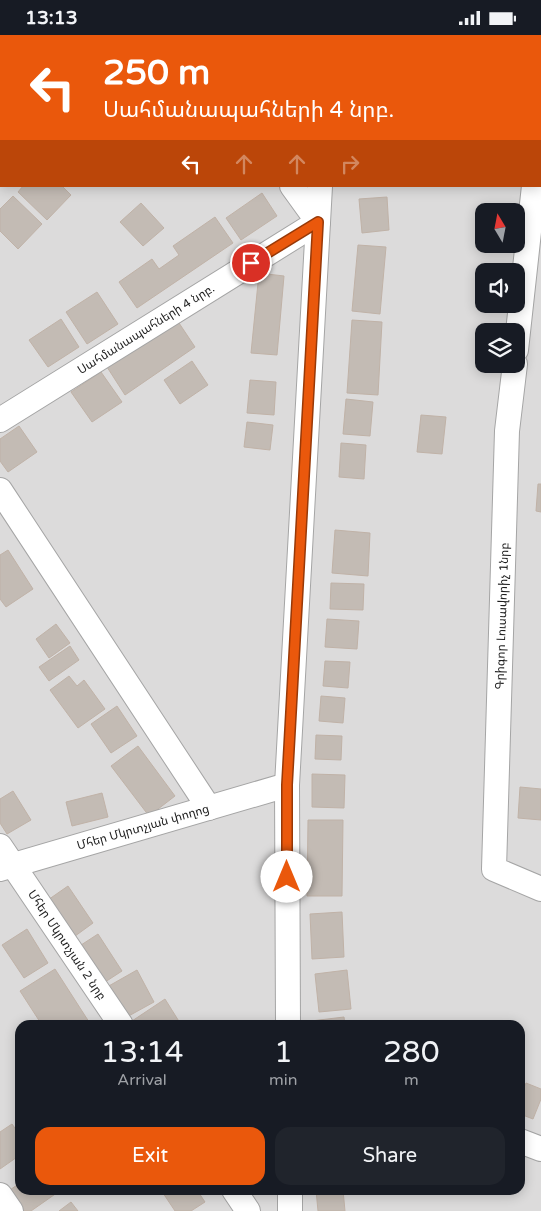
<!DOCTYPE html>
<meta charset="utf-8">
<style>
body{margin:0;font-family:"Varela Round","Noto Sans Armenian",sans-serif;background:#20242c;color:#f1f3f6;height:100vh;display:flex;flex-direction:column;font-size:19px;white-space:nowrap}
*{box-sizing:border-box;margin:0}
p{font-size:16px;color:#9ea1a6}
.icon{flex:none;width:28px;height:28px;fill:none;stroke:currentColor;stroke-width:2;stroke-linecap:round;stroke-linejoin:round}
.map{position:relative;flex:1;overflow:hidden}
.sheet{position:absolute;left:15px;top:985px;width:510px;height:175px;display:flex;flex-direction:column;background:#171b24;border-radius:15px;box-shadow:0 2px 12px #0003}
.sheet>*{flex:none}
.top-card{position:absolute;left:0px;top:0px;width:541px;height:152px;box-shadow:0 2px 12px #0003;background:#ea580c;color:#fff;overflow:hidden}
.needle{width:32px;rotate:350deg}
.controls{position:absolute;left:475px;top:168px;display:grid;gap:10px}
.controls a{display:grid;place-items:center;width:50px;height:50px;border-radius:10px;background:#171b24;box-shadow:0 2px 12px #0003;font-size:25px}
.pin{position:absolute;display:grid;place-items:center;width:42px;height:42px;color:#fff;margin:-21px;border:2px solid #fff;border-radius:50%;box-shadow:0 1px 5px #0007}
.me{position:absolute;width:55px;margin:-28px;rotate:0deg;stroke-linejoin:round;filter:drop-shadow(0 0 4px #0008)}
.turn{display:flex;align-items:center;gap:18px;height:105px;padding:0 20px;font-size:22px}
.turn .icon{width:65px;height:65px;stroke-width:2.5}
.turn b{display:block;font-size:35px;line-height:42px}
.lanes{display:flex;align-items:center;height:48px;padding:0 20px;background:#0003;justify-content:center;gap:25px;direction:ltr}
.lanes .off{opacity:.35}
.eta{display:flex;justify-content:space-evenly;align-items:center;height:85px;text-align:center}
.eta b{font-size:30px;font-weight:600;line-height:35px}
.cta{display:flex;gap:10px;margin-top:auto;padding:10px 20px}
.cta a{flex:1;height:58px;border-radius:15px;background:#ea580c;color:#fff;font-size:20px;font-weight:600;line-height:58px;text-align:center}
.cta a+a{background:#20242c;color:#f1f3f6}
.status{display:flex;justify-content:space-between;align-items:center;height:35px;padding:0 25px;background:#171b24;direction:ltr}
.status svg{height:14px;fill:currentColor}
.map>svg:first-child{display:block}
.residential{fill:#dcdbdb;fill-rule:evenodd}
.building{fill:#c3bbb4;stroke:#c0b2a7}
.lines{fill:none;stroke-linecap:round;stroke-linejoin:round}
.minor-casing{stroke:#a5a5a5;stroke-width:26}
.minor{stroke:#fff;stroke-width:24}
.route-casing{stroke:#983908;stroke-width:12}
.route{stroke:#ea580c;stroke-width:9}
.labels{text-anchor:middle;stroke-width:5;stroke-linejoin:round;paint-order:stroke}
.street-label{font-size:12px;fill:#1e1e1e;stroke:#fff}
</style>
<div class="status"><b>13:13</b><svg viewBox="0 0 49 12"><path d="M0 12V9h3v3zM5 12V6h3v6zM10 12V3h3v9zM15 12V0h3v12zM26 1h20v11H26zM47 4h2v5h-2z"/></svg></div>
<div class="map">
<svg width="541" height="1176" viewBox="0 0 541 1176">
<rect width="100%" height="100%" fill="#efece4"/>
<path class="residential" d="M0 0H541V1176H0ZM1 1H540V151H1ZM484 176H516V209H484ZM484 236H516V269H484ZM484 296H516V329H484ZM20 990H520V1155H20Z"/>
<g class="building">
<polygon points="23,151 62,151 71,160 47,185 18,157"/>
<polygon points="262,158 277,181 241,205 226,183"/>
<polygon points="13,161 42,189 18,214 0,196 0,174"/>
<polygon points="387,162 389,195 362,198 359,164"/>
<polygon points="141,168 164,193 143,211 120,187"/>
<polygon points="215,182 233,208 137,273 119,247 152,224 159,234 179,220 173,211"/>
<polygon points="358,210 386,212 380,279 352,276"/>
<polygon points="259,238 284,241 277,320 251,318"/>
<polygon points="97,257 118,289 87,309 66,277"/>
<polygon points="61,284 79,312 48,332 29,305"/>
<polygon points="177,285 195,312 125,360 107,332"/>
<polygon points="352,285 382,287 378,360 347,358"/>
<polygon points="192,326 208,350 180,369 164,345"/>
<polygon points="101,337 122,367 92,387 71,357"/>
<polygon points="250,345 276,347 274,380 247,378"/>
<polygon points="346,364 373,367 370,401 343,399"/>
<polygon points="421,380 446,382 442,419 417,417"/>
<polygon points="247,387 273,390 270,415 244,412"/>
<polygon points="19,391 37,417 8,437 0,426 0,404"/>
<polygon points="341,408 366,410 364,444 339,442"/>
<polygon points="538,449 541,449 541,477 536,476"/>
<polygon points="335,495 370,498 368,541 332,538"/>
<polygon points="8,515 33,554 6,572 0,564 0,520"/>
<polygon points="331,548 364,549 363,575 330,574"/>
<polygon points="327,584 359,586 357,614 325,612"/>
<polygon points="56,589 70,608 49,623 36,604"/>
<polygon points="70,611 79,625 49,646 39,632"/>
<polygon points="325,626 350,627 348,653 323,651"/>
<polygon points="69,641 77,651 84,645 105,674 78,693 50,655"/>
<polygon points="321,661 345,663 343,688 319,686"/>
<polygon points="117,671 137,701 111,718 91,689"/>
<polygon points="316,700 342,701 341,725 315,724"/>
<polygon points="138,711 175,761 149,781 111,731"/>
<polygon points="312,739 345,740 344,773 312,772"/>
<polygon points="520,752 541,754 541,785 518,783"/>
<polygon points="13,756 31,785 7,799 0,788 0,764"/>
<polygon points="102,758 108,782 72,791 66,767"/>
<polygon points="308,785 343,785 342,861 307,861"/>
<polygon points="68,851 93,888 71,904 45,867"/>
<polygon points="342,877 344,922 312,924 310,879"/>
<polygon points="27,894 48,928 24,943 2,910"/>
<polygon points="98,899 122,936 102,949 78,912"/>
<polygon points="55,934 91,990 42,990 20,956"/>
<polygon points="137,935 154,967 125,983 107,952"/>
<polygon points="347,935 351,974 319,977 315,939"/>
<polygon points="165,964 180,988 178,990 130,990 129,988"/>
<polygon points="344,982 345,990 311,990 311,986"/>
<polygon points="526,1048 541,1054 541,1064 533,1084 520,1079 520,1062"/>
<polygon points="12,1089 20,1100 20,1120 0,1134 0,1097"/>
<polygon points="20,1148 20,1155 61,1155 31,1176 21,1176 7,1157"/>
<polygon points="161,1155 197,1155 205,1167 191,1176 175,1176"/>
<polygon points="316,1155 343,1155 345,1176 318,1176"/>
<polygon points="71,1167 78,1176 59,1176"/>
</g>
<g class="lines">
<defs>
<g id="minor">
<polyline points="151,0 153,1"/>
<polyline points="112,1 113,0"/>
<polyline points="329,1 329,0"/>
<polyline points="540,99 541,90"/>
<polyline points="0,116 1,114"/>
<polyline points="516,315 534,151"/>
<polyline points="515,329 507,396 494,834 541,854"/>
<polyline points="0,385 318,187 292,151"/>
<polyline points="0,455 209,773"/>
<polyline points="0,811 121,990"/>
<polyline points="0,834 287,750"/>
<polyline points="288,990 287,750 320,151"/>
<polyline points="520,1106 541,1114"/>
<polyline points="234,1155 248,1176"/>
<polyline points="290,1155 290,1176"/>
<polyline points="0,1160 11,1176"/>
</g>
</defs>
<use href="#minor" class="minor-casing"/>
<use href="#minor" class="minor"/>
</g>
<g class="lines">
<defs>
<polyline id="route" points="251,228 318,187 287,750 287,842"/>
</defs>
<use href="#route" class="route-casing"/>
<use href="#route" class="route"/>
</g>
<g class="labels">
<g class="street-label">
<text transform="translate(146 294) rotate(-32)" y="4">Սահմանապահների 4 նրբ.</text>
<text transform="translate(502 581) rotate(-88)" y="4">Գրիգոր Լուսավորիչ 1նրբ</text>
<text transform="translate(143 792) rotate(-16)" y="4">Մհեր Մկրտչյան փողոց</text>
<text transform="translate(67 910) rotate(56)" y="4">Մհեր Մկրտչյան 2 նրբ</text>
</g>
</g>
</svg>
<div class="controls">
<a><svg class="needle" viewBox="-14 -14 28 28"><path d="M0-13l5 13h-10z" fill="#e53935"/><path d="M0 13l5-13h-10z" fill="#9ea1a6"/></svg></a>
<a><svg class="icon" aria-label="sound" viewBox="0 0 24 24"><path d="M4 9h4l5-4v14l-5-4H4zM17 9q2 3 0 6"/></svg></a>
<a><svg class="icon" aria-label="layers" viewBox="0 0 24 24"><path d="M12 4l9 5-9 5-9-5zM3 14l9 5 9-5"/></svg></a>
</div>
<div class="pin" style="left:251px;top:228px;background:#d93025"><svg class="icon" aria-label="arrive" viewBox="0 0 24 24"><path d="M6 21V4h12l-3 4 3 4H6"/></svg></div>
<svg class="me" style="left:287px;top:842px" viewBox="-20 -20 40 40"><circle r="19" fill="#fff"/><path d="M0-13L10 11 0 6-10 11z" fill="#ea580c"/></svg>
<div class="top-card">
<div class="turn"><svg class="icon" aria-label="left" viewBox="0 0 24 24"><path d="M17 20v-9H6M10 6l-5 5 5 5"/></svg><div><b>250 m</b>Սահմանապահների 4 նրբ.</div></div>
<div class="lanes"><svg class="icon" aria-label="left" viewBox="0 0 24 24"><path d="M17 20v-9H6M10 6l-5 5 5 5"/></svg><svg class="icon off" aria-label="ahead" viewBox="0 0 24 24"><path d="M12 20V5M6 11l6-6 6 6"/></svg><svg class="icon off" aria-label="ahead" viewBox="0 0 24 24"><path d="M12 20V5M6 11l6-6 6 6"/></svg><svg class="icon off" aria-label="right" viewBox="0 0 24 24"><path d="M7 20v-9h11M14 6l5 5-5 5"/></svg></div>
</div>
<section class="sheet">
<div class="eta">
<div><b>13:14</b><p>Arrival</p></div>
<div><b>1</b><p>min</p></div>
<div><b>280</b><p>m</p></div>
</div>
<div class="cta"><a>Exit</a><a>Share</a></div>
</section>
</div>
